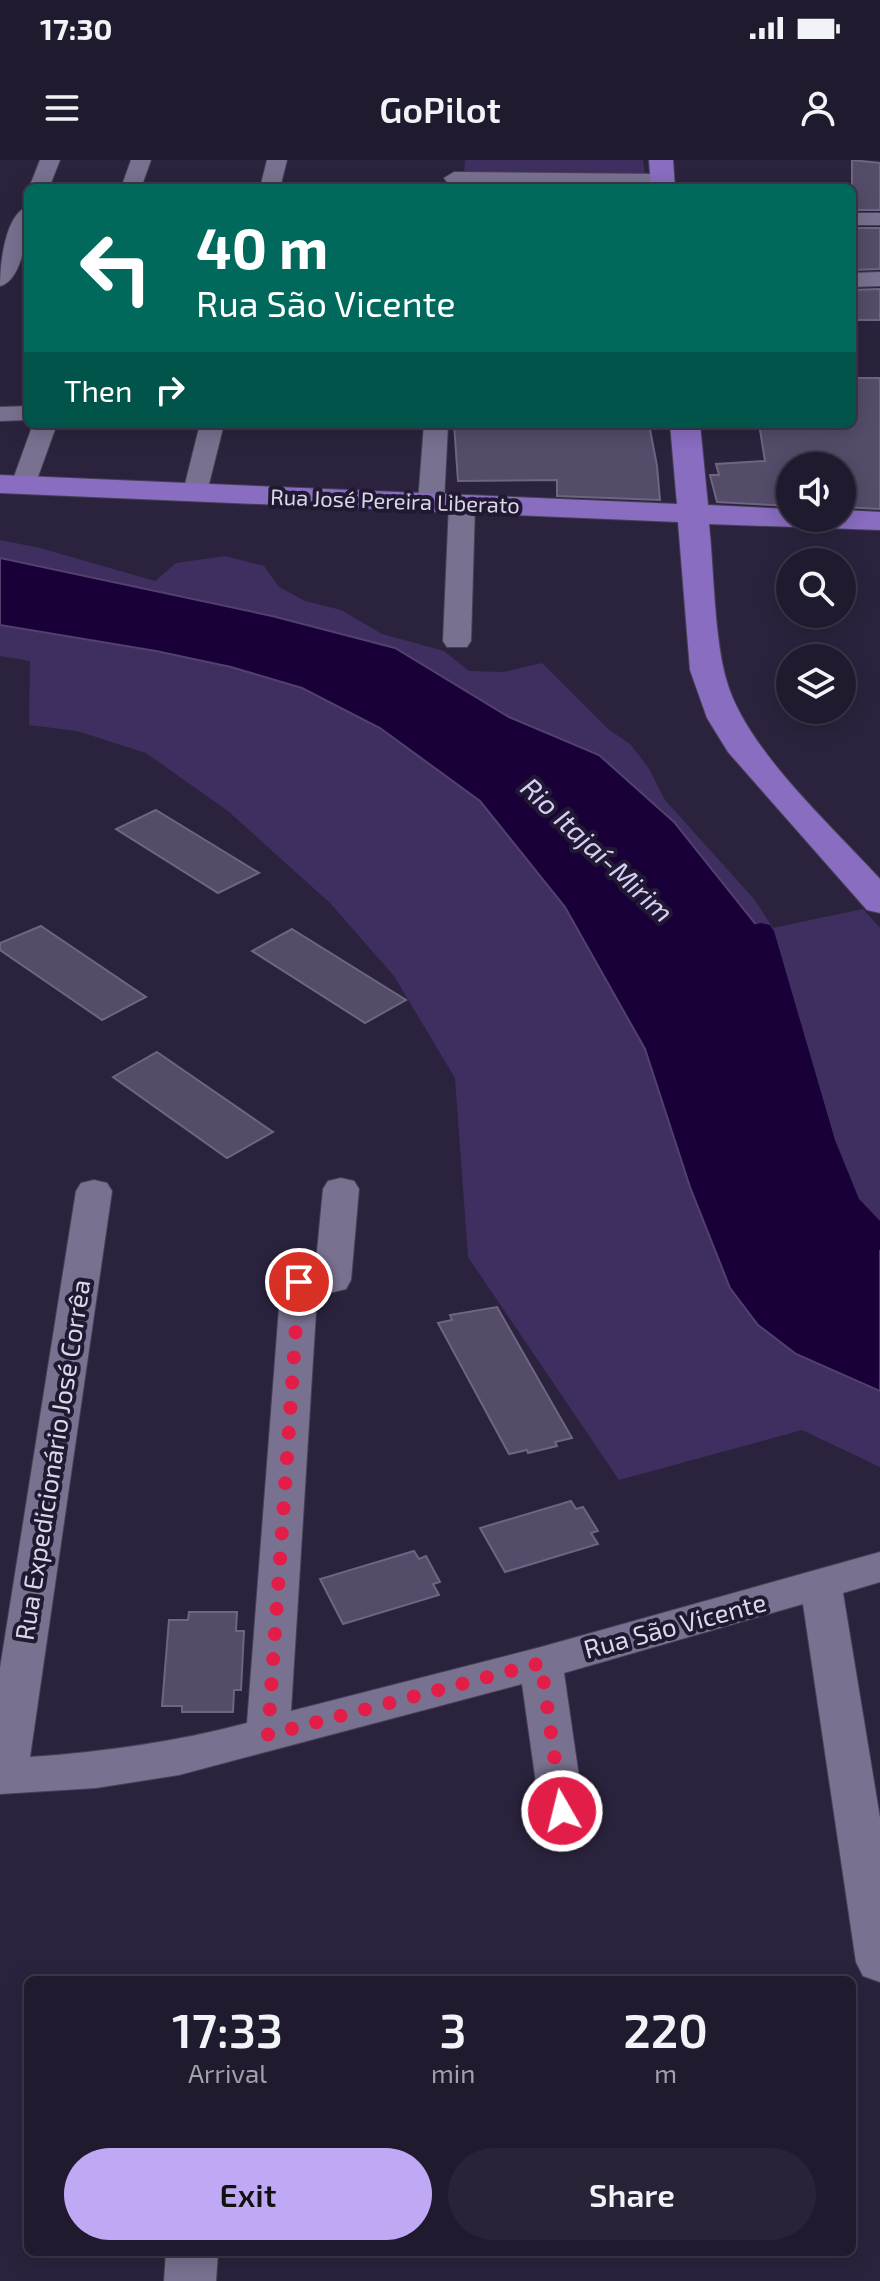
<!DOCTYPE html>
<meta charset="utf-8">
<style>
body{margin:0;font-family:"Exo 2",sans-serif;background:#282336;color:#f1f3f6;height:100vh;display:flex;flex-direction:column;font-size:30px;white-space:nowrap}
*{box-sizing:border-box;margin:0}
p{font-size:26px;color:#a2a1aa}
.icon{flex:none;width:44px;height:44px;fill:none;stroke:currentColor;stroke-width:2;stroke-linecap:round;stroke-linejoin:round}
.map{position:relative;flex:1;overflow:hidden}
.drawer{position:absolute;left:24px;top:1816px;width:832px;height:280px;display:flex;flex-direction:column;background:#201a2e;border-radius:12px;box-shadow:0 4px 20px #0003,0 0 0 2px #3d384a}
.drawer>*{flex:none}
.top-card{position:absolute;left:24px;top:24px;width:832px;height:244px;border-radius:12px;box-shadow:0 4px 20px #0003,0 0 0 2px #3d384a;background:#00695c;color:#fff;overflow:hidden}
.buttons{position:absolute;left:776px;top:292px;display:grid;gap:16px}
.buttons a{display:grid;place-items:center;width:80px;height:80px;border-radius:50%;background:#201a2e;box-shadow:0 4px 20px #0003,0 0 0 2px #3d384a;font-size:40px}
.pin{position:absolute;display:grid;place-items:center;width:68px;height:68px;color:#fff;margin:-34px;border:4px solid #fff;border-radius:50%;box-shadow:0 2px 8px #0007}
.me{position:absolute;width:88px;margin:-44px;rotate:352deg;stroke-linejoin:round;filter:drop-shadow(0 0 6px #0008)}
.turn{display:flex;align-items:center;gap:28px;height:168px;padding:0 40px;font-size:36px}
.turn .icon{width:104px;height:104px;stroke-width:2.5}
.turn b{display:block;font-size:56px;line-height:68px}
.then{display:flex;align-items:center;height:76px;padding:0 40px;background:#0003;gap:16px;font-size:30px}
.eta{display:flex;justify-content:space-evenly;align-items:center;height:136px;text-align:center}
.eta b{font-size:48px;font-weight:600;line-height:56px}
.button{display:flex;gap:16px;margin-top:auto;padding:16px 40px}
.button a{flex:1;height:92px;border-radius:48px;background:#bfa9f4;color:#111;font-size:32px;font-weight:600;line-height:92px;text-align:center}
.button a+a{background:#282336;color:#f1f3f6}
.status{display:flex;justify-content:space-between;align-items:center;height:56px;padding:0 40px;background:#201a2e;direction:ltr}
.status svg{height:22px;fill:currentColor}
header{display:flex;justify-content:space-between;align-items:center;height:104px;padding:0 40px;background:#201a2e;font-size:36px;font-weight:600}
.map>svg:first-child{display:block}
.green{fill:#3f2f60}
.water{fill:#190039;stroke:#53406e;stroke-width:2}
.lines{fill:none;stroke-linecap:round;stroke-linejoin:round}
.canal{fill:#190039;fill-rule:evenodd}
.building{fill:#544c69;stroke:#6d6583;stroke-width:2}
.minor-casing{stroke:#474056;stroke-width:2}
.major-casing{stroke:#474056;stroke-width:2}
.minor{fill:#797190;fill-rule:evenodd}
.major{fill:#896dc1;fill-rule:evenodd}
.route{stroke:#e11d48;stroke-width:14;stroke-dasharray:0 25.2}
.labels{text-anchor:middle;stroke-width:8;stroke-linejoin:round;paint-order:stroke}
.far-street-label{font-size:22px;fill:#dbd7e8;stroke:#211932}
.street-label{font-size:26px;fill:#dbd7e8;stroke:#211932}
.water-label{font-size:28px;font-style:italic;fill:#d7cdf4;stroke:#211932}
</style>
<div class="status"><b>17:30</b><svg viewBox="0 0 49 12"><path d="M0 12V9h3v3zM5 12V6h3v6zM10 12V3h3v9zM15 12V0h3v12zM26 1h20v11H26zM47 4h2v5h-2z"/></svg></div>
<header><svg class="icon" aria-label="menu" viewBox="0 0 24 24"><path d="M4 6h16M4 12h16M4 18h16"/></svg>GoPilot<svg class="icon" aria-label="person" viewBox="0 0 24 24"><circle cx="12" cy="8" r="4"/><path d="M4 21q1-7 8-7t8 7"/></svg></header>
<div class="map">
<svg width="880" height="2121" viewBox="0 0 880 2121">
<rect width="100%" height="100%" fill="#2b233d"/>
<g class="green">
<polygon points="465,0 643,0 645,15 464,14"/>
<polygon points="0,380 40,388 155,421 176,403 225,396 264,406 279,427 305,441 341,450 382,474 444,491 469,511 504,512 542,503 608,569 630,584 648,607 665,640 754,739 773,768 863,749 880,768 880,1080 846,1042 821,980 761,771 599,595 272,456 0,398"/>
<polygon points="0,465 156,491 231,507 302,528 380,568 480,641 565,747 645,889 711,1082 850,1217 880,1231 880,1307 802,1270 619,1320 468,1097 455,918 394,816 330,743 228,651 146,593 77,571 29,565 30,501 0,496"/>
</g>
<polygon class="water" points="0,398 272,456 395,488 509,557 599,595 674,662 761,771 821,980 846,1042 880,1080 880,1231 796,1194 758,1165 730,1128 690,1027 645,889 565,747 480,641 380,568 302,528 231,507 156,491 0,465"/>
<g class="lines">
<polygon class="canal" points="761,763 770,765 774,771 835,980 859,1039 880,1061 880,1090 869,1087 831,1042 807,980 748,771 752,765"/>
</g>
<g class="building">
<polygon points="852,0 880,3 880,50 852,50"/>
<polygon points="852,68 880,68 880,109 852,110"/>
<polygon points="880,129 880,160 852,160 852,130"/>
<polygon points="852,218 880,218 880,349 842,347 842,306 790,306 790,346 717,342 710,315 719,315 716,304 765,301 759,264 852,264"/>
<polygon points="454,264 649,264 657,306 660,340 557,336 557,320 458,321"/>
<polygon points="156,650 259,713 218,733 116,669"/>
<polygon points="41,766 146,837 102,860 0,790 0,783"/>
<polygon points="292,769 406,840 365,863 252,791"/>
<polygon points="157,892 273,972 227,998 113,917"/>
<polygon points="497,1147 572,1278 555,1282 557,1286 528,1293 527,1290 509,1294 438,1163 452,1160 450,1155"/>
<polygon points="571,1341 576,1349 583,1347 598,1371 591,1373 598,1384 505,1412 480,1368"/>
<polygon points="414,1391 419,1399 426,1396 440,1422 433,1424 439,1435 343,1464 320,1419"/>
<polygon points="189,1452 237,1452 236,1471 244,1471 241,1530 234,1530 233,1552 182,1552 182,1546 162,1546 169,1460 188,1460"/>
</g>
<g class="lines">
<defs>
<g id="minor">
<polygon points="40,0 60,0 49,28 29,28"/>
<polygon points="131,0 151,0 141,28 121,28"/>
<polygon points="267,0 287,0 280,28 260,28"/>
<polygon points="454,12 662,14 672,20 662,26 447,22 444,18"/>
<path d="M28 47C28 67 24 120 0 126 0 105 5 53 28 47Z"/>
<rect x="852" y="53" width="28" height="12"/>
<polygon points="880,112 880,126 852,127 852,113"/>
<polygon points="28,246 28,260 0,261 0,247"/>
<polygon points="33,264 57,264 35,325 32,330 14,330 11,325"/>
<polygon points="200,264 224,264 207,332 204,337 186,337 183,332"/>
<polygon points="424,264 448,264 444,342 440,347 422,347 418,342"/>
<polygon points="462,336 471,339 475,344 471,481 467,487 447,487 443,481 449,344 453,339"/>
<path d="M341 1018 354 1021 359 1029 351 1120 346 1129 317 1136 291 1551 541 1487 880 1392V1422L843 1433 880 1658V1822L863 1816 856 1802 803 1444 564 1513 584 1651 578 1664 562 1669 546 1664 540 1651 522 1524 179 1615 96 1628 0 1634V1508L76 1031 81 1023 94 1020 107 1023 112 1031 30 1597C104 1592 175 1582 247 1563L281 1122 286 1113 299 1110 315 1112 323 1029 328 1021Z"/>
<polygon points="166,2092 218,2092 216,2121 164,2121"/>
</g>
<g id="major">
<polygon points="649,0 673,0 675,28 651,28"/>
<path d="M670 264H700L708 345 790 349V358H842V350L880 352V370L709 364C714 410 714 479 727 522 747 590 832 666 880 719V753L867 750 728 592 707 558 690 510 678 362 0 333V315L677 344Z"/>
</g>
</defs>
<use href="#minor" class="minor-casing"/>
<use href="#major" class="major-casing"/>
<use href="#minor" class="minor"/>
<use href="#major" class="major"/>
</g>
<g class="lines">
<polyline class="route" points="299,1122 268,1575 541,1503 562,1651"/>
</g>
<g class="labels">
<g class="far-street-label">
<text transform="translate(395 341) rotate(2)" y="8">Rua José Pereira Liberato</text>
</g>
<g class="street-label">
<text transform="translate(53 1300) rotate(-81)" y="9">Rua Expedicionário José Corrêa</text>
<text transform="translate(675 1466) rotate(-15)" y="9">Rua São Vicente</text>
</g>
<g class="water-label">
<text transform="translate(597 690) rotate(43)" y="10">Rio Itajaí-Mirim</text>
</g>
</g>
</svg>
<div class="buttons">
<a><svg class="icon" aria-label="sound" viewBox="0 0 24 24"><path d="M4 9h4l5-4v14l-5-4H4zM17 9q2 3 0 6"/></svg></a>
<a><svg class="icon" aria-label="search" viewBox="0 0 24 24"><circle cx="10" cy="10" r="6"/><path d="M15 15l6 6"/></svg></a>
<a><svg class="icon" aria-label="layers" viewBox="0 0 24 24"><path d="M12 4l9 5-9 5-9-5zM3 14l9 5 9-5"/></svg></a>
</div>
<div class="pin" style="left:299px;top:1122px;background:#d93025"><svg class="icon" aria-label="arrive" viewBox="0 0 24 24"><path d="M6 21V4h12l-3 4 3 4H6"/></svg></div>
<svg class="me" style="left:562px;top:1651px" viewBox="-20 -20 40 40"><circle r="17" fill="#e11d48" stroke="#fff" stroke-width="3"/><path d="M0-11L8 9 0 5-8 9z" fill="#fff"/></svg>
<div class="top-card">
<div class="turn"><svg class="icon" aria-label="left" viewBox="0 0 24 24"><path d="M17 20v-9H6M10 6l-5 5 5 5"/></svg><div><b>40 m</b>Rua São Vicente</div></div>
<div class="then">Then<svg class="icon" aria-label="right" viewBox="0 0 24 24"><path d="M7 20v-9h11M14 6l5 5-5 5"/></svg></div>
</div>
<section class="drawer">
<div class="eta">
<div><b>17:33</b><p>Arrival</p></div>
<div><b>3</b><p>min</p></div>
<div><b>220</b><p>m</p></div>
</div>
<div class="button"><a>Exit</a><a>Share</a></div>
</section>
</div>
